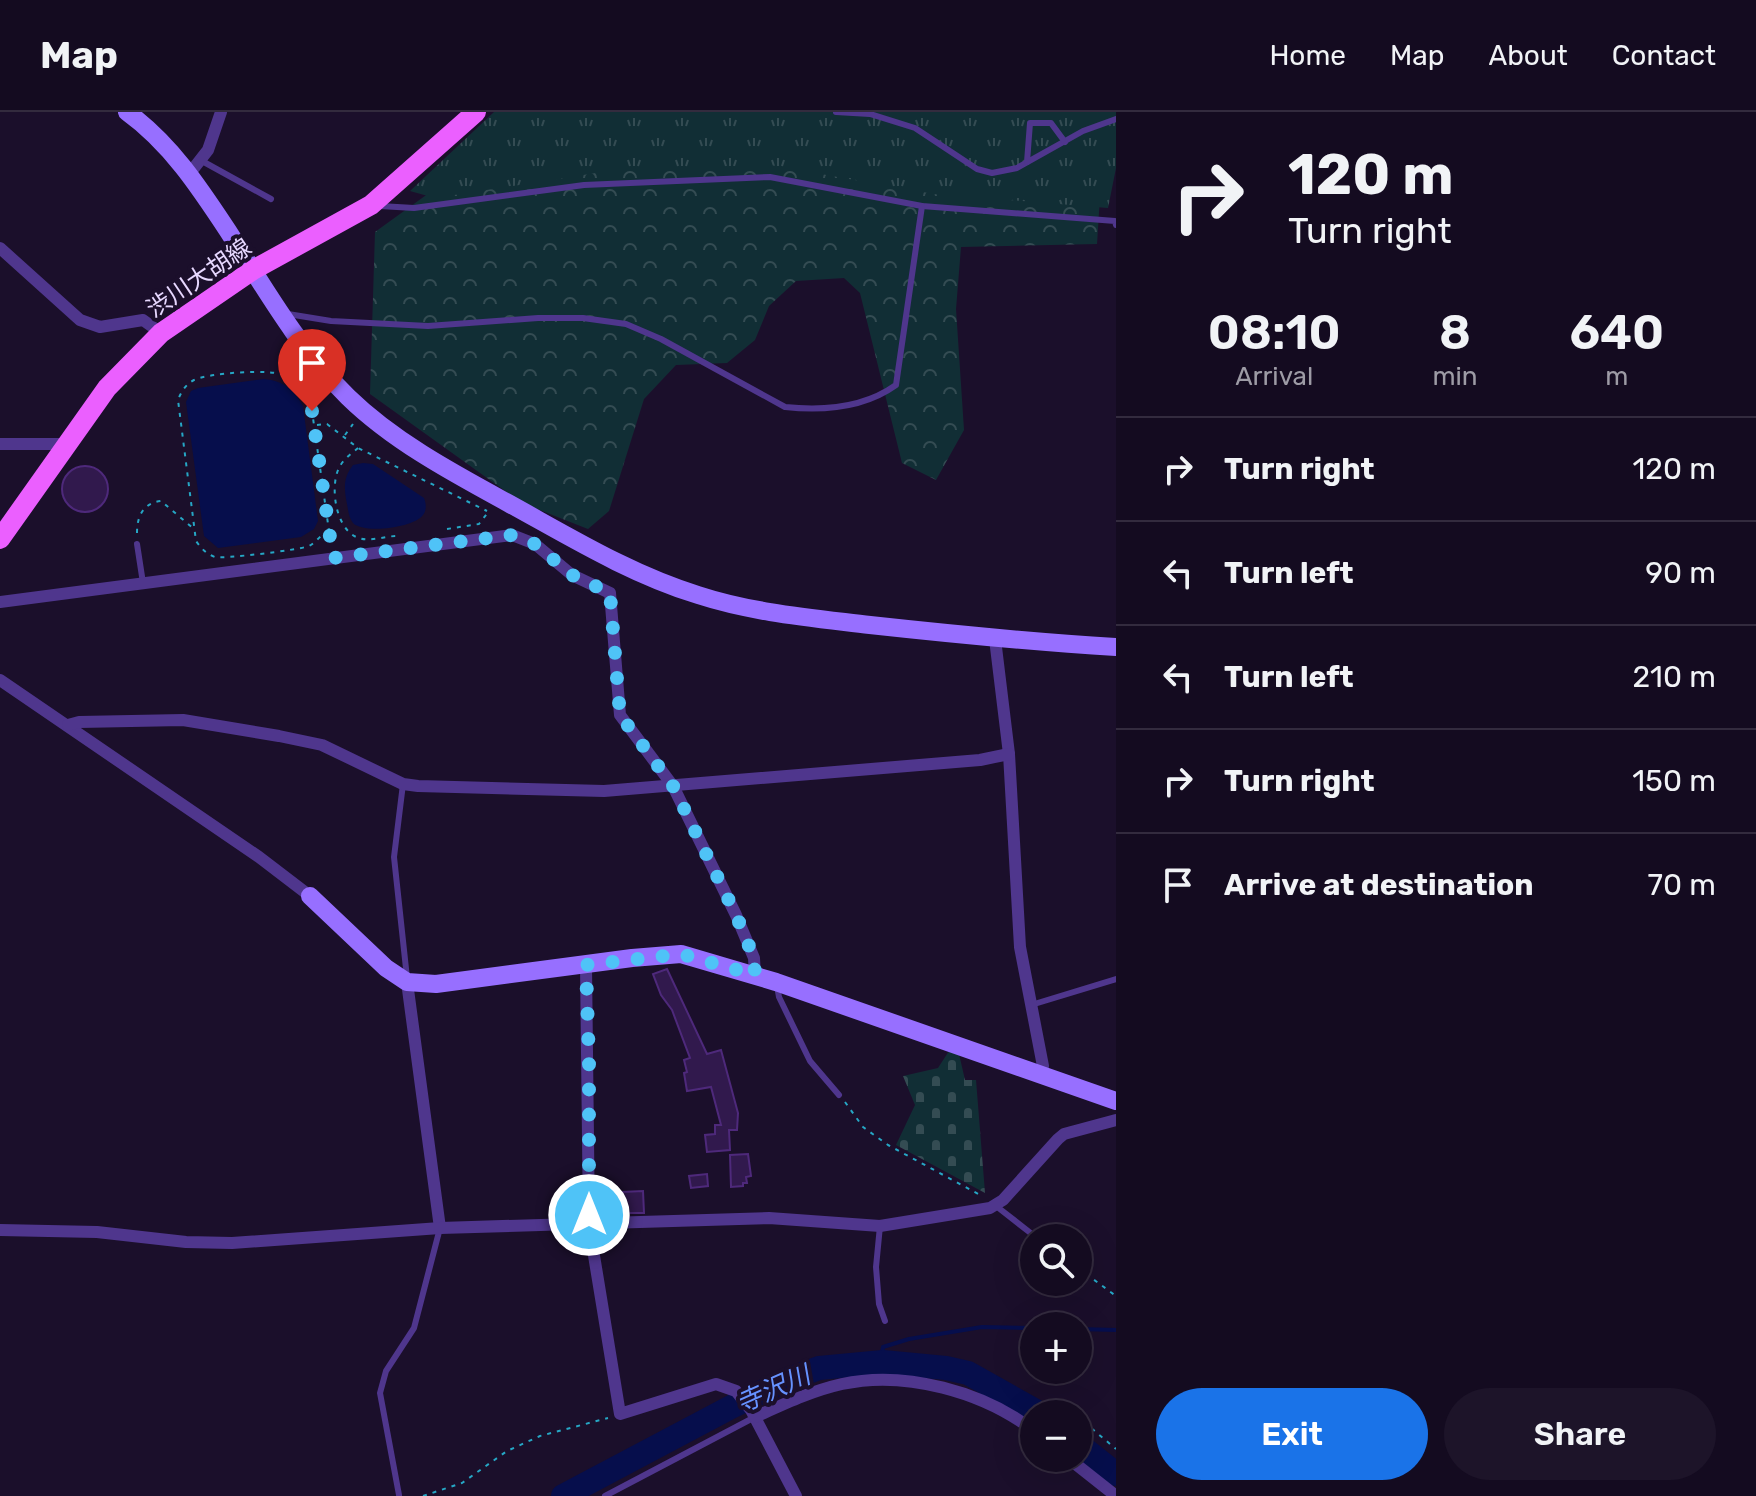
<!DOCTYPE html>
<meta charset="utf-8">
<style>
body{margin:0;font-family:Rubik,"Noto Sans JP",sans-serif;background:#1d1429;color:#f1f3f6;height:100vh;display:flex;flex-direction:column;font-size:30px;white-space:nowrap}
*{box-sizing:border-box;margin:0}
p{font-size:26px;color:#9d9ba5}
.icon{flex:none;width:44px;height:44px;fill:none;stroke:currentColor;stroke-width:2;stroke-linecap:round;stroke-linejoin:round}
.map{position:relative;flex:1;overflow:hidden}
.panel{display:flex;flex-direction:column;background:#140b20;width:640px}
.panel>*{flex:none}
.hud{background:#140b20;color:#f1f3f6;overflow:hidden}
.buttons{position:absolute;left:1020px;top:1112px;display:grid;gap:16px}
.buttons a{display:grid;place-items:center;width:72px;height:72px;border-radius:50%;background:#140b20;box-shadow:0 8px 32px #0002,0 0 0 2px #332b3e;font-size:40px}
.pin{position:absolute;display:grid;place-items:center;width:68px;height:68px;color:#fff;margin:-82px -34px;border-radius:50% 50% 50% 0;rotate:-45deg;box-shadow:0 0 8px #0007}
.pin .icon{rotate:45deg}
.me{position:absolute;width:88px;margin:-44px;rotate:0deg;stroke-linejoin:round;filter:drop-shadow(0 0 6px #0008)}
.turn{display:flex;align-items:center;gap:28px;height:168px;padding:0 40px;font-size:36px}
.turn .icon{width:104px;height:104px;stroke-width:2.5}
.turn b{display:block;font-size:56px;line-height:68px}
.eta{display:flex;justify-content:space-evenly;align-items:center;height:136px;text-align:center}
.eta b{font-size:48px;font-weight:600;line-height:56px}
.button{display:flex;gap:16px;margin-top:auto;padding:16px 40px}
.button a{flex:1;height:92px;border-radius:48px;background:#1a73e8;color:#fff;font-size:32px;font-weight:600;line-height:92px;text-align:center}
.button a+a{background:#1d1429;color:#f1f3f6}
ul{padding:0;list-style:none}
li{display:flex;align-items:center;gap:24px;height:104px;padding:0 40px;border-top:2px solid #332b3e}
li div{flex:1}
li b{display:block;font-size:30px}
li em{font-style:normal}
header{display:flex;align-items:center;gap:48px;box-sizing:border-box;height:112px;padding:0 40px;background:#140b20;border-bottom:2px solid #332b3e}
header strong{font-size:38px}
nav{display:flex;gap:44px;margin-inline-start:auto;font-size:28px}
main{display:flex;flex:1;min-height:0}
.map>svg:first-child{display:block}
.forest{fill:url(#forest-crowns)}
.cemetery{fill:url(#cemetery-stones)}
.park{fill:url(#park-tufts)}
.water{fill:#060e4c}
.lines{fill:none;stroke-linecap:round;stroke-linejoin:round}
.stream{stroke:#060e4c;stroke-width:4}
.river{stroke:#060e4c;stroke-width:24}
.building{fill:#31194d;stroke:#4e297b;stroke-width:2}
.path{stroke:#26a7c5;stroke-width:2;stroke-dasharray:4 6;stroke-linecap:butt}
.lane{stroke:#4f368d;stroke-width:6}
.street{stroke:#4f368d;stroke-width:12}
.secondary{stroke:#976fff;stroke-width:18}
.primary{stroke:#eb5fff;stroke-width:20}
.route{stroke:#4fc3f7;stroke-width:14;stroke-dasharray:0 25.2}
.labels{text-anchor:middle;stroke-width:8;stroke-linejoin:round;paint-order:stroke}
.street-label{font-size:24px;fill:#e7d8ff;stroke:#1b0f2b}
.water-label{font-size:26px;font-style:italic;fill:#6692ff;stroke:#1b0f2b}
</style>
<header>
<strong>Map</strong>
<nav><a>Home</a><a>Map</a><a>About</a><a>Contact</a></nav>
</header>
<main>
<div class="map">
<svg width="1116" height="1384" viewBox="0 0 1116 1384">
<defs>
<pattern id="forest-crowns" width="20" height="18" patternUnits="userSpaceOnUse" patternTransform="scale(2)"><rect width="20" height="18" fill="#112e35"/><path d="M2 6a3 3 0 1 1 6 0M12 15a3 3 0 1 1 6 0" fill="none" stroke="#344c53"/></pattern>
<pattern id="cemetery-stones" width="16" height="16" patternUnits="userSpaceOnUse" patternTransform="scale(2)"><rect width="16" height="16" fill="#112e35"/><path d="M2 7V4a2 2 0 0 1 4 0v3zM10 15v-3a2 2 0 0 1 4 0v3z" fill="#344c53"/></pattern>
<pattern id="park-tufts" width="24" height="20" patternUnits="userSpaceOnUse" patternTransform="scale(2)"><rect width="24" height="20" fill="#112e35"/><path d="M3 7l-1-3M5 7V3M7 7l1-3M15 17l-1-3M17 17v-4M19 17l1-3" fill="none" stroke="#344c53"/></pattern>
</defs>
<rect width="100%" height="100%" fill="#1b0f2b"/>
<polygon class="forest" points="578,24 1100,84 1097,132 961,135 956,197 964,318 936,368 902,351 860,181 844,166 796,169 769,194 755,228 727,251 676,253 644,287 609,399 588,417 522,391 370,282 375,120 465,55"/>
<polygon class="cemetery" points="949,939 959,942 965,968 976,968 985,1081 896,1033 915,993 903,964 938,956"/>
<polygon class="park" points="494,0 1116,0 1116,56 1108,96 934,82 770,53 615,58 435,86 410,79"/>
<g class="water">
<path d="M264 267C284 269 293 277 303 294L318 409 314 417 301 425 218 436 204 424 186 290 191 279 198 276Z"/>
<path d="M363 351 373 352 424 386C426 391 427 398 423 403 414 416 363 422 353 411 348 405 348 395 346 387 344 373 344 365 353 353Z"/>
</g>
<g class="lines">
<g class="stream">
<polyline points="1078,1217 1116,1218"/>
<polyline points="880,1250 883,1235 909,1227 982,1215 1034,1216"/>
</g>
<g class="river">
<polyline points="1078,1332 1116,1362"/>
<polyline points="563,1384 733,1294 784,1269 819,1256 883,1250 946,1256 968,1261 1041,1302"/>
</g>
</g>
<g class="building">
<circle cx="85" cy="377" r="23"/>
<polygon points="667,857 707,942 721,938 738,1001 737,1018 729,1018 730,1038 707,1040 705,1023 715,1022 715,1013 721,1013 711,975 687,979 684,961 687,960 684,948 690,946 672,898 661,883 653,862"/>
<polygon points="748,1042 751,1064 746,1065 747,1071 743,1071 743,1074 731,1075 730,1043"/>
<polygon points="707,1062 708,1074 691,1076 689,1064"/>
<polygon points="643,1079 644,1101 623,1101 622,1080"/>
</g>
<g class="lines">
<g class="path">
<polyline points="317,313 327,312 358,336 487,399"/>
<polyline points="345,323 353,312"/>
<path d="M358 336C352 341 344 347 340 354 329 372 335 419 359 426 370 430 385 424 397 424"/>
<polyline points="447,417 479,412 489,399"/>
<path d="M329 420C320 422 317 430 309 434 299 438 224 447 215 445 206 442 201 436 196 429L178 288C181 280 186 272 194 268 208 261 273 256 287 264 301 272 308 284 312 299L331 433"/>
<path d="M137 421C137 403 144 391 161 389L194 417"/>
<polyline points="845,990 863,1015 888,1033 982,1084"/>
<polyline points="1078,1156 1116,1184"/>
<polyline points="1084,1310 1116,1337"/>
<polyline points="423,1384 462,1371 507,1339 540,1324 608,1306"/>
</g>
<g class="lane">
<polyline points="836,0 870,2 915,16 977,57 992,61 1017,56 1083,19 1116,7"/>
<polyline points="202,49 271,87"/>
<polyline points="1027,50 1030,11 1051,11 1065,30"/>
<polyline points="380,94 414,96 584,73 770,65 922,94 1115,109 1116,113"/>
<path d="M288 202 331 209 428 214 538 206H583L626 212 661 227 785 295C823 299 864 296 896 273L922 94"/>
<polyline points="137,432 143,471"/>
<polyline points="403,672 394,745 407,866"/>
<polyline points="777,874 779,885 810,949 839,983"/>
<polyline points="1031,893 1116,867"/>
<polyline points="996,1094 1037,1126"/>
<polyline points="880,1114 876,1155 879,1192 885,1209"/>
<polyline points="399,1383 380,1281 386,1259 414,1216 440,1116"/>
<polyline points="605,1384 755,1305"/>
</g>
<g class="street">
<polyline points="190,61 208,38 221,0"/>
<polyline points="0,136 80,208 100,215 143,208 161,221"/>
<polyline points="0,332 65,332"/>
<polyline points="0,490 512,423 535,432 572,463 610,481 620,603 673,674 736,803 754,846 755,863"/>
<polyline points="995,527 1009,642 1020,835 1043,954 1041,963"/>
<polyline points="0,568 259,745 310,784"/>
<polyline points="68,613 79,610 183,608 279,624 322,633 403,672 418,674 604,679 980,648 1009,642"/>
<polyline points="586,853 589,1113 620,1302 716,1272 736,1279 751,1298 796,1384"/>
<polyline points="407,870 440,1116"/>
<polyline points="0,1118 97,1120 186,1130 232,1131 440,1116 769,1106 880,1114 990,1096 1003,1088 1058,1027 1064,1022 1116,1008"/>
<path d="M755 1305C784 1292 811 1279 842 1272 905 1258 984 1280 1034 1319"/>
<polyline points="1068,1346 1116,1384"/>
</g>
<g class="secondary">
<path d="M127 0C170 31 199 75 228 119 264 175 299 237 348 285 393 329 453 361 508 391 570 425 630 462 698 483 753 501 813 506 870 513 952 522 1034 530 1116 535"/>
<polyline points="310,784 386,856 407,870 436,872 632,846 681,842 776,870 1116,989"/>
</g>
<polyline class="primary" points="0,427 107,276 161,221 253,158 371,93 476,0"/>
</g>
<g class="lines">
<polyline class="route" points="312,299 333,446 512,423 535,432 572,463 610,481 620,603 673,674 736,803 754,846 755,863 681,842 586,853 589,949 589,1103"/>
</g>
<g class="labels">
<g class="street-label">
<text transform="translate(199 166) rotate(-34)" y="8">渋川大胡線</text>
</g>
<g class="water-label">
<text transform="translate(773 1277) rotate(-24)" y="9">寺沢川</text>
</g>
</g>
</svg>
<div class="buttons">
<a><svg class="icon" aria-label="search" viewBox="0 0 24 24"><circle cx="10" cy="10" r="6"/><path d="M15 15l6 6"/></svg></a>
<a>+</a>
<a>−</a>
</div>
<div class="pin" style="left:312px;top:299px;background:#d93025"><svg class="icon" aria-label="arrive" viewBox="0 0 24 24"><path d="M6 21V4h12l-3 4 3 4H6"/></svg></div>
<svg class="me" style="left:589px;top:1103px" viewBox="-20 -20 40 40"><circle r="17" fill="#4fc3f7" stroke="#fff" stroke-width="3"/><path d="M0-11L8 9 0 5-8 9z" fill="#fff"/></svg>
</div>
<section class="panel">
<div class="hud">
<div class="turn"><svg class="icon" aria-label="right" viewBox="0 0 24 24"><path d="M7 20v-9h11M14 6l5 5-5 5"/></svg><div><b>120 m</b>Turn right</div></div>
</div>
<div class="eta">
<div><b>08:10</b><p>Arrival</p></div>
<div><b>8</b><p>min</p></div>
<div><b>640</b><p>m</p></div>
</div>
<ul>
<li><svg class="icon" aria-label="right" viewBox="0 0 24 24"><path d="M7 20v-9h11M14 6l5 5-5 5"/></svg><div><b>Turn right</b></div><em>120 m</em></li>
<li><svg class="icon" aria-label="left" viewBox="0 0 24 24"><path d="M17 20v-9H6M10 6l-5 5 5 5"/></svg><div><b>Turn left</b></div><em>90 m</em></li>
<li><svg class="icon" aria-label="left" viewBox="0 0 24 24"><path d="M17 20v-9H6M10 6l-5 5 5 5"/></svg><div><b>Turn left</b></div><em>210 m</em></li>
<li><svg class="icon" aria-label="right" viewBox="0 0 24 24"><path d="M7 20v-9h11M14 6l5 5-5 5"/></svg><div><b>Turn right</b></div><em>150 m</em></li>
<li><svg class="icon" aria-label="arrive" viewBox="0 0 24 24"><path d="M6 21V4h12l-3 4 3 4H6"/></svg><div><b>Arrive at destination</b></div><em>70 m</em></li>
</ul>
<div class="button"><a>Exit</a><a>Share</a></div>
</section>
</main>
